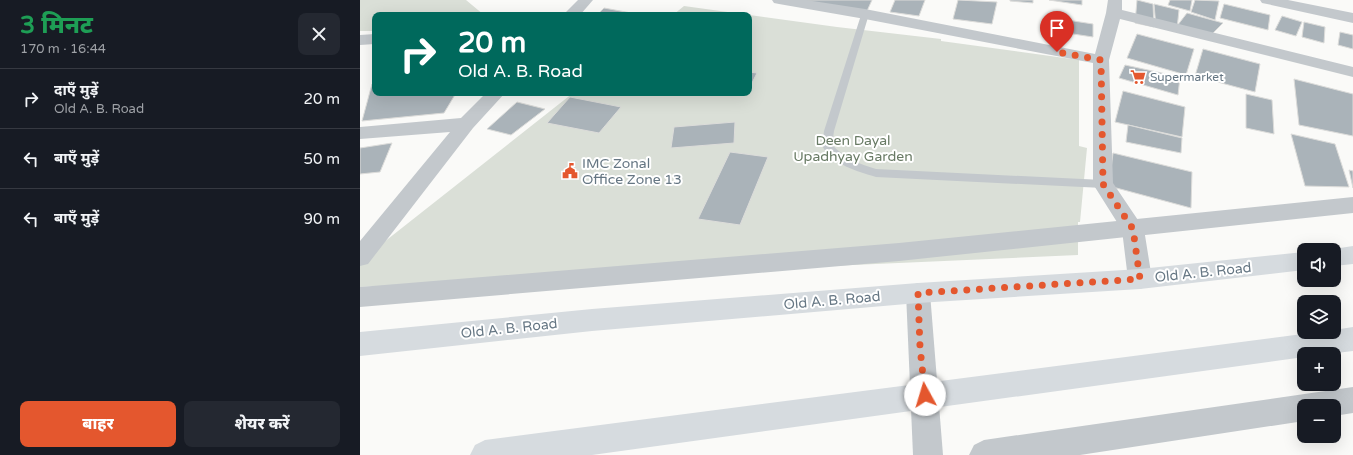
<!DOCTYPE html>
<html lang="hi">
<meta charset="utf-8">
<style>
body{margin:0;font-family:"Varela Round","Noto Sans Devanagari",sans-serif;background:#242831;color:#f1f3f6;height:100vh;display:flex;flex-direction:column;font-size:15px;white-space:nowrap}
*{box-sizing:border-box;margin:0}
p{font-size:13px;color:#9ea1a6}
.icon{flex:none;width:22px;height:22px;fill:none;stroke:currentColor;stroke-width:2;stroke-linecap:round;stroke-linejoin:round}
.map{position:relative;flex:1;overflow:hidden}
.sheet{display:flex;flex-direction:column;background:#171b24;width:360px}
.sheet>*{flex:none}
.hud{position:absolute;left:12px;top:12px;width:380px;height:84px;border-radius:8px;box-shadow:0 4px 16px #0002;background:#00695c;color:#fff;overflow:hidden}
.tools{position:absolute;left:937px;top:243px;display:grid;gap:8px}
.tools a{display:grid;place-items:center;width:44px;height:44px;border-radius:8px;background:#171b24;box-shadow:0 4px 16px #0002;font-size:20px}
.pin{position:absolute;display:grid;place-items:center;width:34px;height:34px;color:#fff;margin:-41px -17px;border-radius:50% 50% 50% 0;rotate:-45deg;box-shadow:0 0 4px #0007}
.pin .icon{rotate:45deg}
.me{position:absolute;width:44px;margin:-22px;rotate:354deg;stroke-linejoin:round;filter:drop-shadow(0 0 3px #0008)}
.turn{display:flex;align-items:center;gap:14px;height:84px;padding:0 20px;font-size:18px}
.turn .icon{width:52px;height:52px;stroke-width:2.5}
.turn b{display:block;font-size:28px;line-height:34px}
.round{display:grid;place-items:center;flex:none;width:42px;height:42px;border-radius:8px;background:#242831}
.overview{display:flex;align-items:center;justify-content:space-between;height:68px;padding:0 20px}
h1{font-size:24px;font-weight:800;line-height:30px;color:#1e9e55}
.action{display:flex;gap:8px;margin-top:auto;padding:8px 20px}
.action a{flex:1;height:46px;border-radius:8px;background:#e4572e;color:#fff;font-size:16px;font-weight:800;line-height:46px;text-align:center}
.action a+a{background:#242831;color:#f1f3f6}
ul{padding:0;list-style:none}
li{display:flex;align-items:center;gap:12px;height:60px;padding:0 20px;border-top:1px solid #363941}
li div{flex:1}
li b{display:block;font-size:15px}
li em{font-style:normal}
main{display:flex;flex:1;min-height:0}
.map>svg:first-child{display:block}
.green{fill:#dadfd7}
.building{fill:#aab3b9;stroke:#dcdcda}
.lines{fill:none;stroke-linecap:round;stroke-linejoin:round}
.service{fill:#c3c8cc;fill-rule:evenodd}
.minor{fill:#c3c8cc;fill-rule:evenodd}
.tertiary{fill:#c3c8cc;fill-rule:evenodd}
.secondary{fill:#d6dbdf;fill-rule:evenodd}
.route{stroke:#e4572e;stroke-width:7;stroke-dasharray:0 12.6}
.labels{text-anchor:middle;stroke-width:4;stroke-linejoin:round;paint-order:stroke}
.far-poi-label{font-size:12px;fill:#657683;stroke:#fff;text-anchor:start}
.park-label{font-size:14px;fill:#687a64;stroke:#fff}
.poi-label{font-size:14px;fill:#657683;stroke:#fff;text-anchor:start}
.street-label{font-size:14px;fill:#657683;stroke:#fff}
</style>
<main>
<section class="sheet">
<div class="overview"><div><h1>3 मिनट</h1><p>170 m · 16:44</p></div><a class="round"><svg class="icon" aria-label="close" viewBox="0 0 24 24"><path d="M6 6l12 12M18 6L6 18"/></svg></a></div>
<ul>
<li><svg class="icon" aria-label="right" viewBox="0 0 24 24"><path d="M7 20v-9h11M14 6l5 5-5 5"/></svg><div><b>दाएँ मुड़ें</b><p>Old A. B. Road</p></div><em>20 m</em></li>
<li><svg class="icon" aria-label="left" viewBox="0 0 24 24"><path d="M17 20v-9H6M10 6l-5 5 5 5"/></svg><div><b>बाएँ मुड़ें</b></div><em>50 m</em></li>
<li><svg class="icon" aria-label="left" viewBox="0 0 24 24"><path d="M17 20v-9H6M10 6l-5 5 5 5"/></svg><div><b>बाएँ मुड़ें</b></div><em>90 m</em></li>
</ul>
<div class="action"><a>बाहर</a><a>शेयर करें</a></div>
</section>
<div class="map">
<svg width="993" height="455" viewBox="0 0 993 455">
<rect width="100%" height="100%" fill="#fafaf8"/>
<g class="green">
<polygon points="0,0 106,0 124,15 15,15 15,31 0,31"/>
<polygon points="324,6 477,27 581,39 581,41 719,60 719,146 727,148 720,222 718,222 718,255 0,287 0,261 213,93 389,93 389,15 313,15"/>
</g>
<g class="building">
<polygon points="427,0 512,0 507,11"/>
<polygon points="535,0 565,0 559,16 530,12"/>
<polygon points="598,0 637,2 632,24 593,19"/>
<polygon points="650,0 673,0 673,3 650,1"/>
<polygon points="689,0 722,0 722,5"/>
<polygon points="777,0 793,4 794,27 775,23"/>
<polygon points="810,0 832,0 830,11 808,5"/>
<polygon points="835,0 859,1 855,20 831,12"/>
<polygon points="794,4 819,10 817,29 796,27"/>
<polygon points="864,4 910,15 908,30 860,18"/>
<polygon points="244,8 282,15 237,15"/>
<polygon points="827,13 863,23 848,38 817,26"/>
<polygon points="922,16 942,22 936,36 915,30"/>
<polygon points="694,18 733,24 733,37 693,31"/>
<polygon points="944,22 965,27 964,43 942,37"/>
<polygon points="980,32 993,35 993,49 978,45"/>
<polygon points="777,34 834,49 826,75 767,58"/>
<polygon points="843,49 900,64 895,92 835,76"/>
<polygon points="765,65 820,77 818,95 759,78"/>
<polygon points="389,72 397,73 389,89"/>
<polygon points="934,79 993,94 993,136 939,125"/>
<polygon points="12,84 15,84 15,93 96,93 84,113 2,121"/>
<polygon points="763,91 825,107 822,137 755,122"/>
<polygon points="886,94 912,100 914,134 886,128"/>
<polygon points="210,97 261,107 239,133 187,123"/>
<polygon points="157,102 185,109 151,135 127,129"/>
<polygon points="375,122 374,143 311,148 314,127"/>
<polygon points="768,125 822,138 821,153 766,142"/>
<polygon points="931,134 975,144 989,187 945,186"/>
<polygon points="32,143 20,172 0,174 0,148"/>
<polygon points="370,152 408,157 380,225 338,219"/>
<polygon points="753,153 832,172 831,208 749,186"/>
<polygon points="989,170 993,171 993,188"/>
</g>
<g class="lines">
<path class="service" d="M502 12H505L509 14 474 131 472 145C485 158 499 164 516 169L743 180 747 181 749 184 747 187 743 188 516 177C496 171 474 165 462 146L464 131Z"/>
<g class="minor">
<polygon points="218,0 233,0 220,15 203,15"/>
<polygon points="412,0 446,0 505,9 735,54 746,13 748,0 762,0 762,10 993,67 993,77 760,19 749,60 753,183 784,229 792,279 788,286 780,289 772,286 768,279 762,230 733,184 733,63 505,19 419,4 414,3"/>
<polygon points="900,0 928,0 993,13 993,23 907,4 902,3"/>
<polygon points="15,34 15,44 0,45 0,35"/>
<polygon points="126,93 145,93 113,128 8,264 0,266 0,241 90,132 0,139 0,127 101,118"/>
</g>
<g class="tertiary">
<polygon points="993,197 993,213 539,261 0,307 0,287 539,243"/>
<polygon points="558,283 567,286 570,293 583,455 553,455 546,293 549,286"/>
<polygon points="993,387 993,413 974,416 974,406 944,406 944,421 720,455 609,455 614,445 624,440"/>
</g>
<g class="secondary">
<polygon points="993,246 993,264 974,266 974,250 967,250"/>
<polygon points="944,252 944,270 780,289 558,303 232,331 0,356 0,332 232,309 558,283 780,269"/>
<polygon points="993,327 993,351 968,354 944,354 944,357 232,455 110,455 115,445 125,440 958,332 974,332 974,330"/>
</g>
</g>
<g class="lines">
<polyline class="route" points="565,395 560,347 558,293 780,279 773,229 743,184 741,60 697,52"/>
</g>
<defs>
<symbol id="supermarket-bare" viewBox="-9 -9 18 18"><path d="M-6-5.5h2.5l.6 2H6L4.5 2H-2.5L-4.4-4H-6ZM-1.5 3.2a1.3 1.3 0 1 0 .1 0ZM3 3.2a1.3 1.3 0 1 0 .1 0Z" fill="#e4572e" stroke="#fff" stroke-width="2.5" paint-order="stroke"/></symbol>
<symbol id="civic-bare" viewBox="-9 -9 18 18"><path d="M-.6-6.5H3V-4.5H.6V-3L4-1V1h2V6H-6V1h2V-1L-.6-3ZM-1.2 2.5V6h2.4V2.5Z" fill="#e4572e" stroke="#fff" stroke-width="2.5" paint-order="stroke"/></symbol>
</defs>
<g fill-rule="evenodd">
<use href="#supermarket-bare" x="767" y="66" width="22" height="22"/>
<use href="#civic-bare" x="199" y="160" width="22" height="22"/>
</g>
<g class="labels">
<g class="far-poi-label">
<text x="790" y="81">Supermarket</text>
</g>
<g class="park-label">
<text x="493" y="145">Deen Dayal<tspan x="493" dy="16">Upadhyay Garden</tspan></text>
</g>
<g class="poi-label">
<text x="222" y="168">IMC Zonal<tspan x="222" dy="16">Office Zone 13</tspan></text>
</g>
<g class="street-label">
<text transform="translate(843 272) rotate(-6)" y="5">Old A. B. Road</text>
<text transform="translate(472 300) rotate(-5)" y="5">Old A. B. Road</text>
<text transform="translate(149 328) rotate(-6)" y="5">Old A. B. Road</text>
</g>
</g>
</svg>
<div class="tools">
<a><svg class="icon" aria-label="sound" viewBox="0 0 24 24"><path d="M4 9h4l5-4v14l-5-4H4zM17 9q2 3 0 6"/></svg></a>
<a><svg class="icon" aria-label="layers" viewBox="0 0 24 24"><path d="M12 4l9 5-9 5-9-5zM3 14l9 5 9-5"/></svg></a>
<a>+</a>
<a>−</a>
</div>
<div class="pin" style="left:697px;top:52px;background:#d93025"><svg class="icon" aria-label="arrive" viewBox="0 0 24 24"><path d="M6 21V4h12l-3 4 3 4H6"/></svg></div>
<svg class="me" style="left:565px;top:395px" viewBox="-20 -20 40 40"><circle r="19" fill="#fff"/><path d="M0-13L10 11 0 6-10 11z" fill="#e4572e"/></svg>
<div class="hud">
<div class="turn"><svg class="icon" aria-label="right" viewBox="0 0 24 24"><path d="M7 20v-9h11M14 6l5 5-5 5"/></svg><div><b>20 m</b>Old A. B. Road</div></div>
</div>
</div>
</main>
